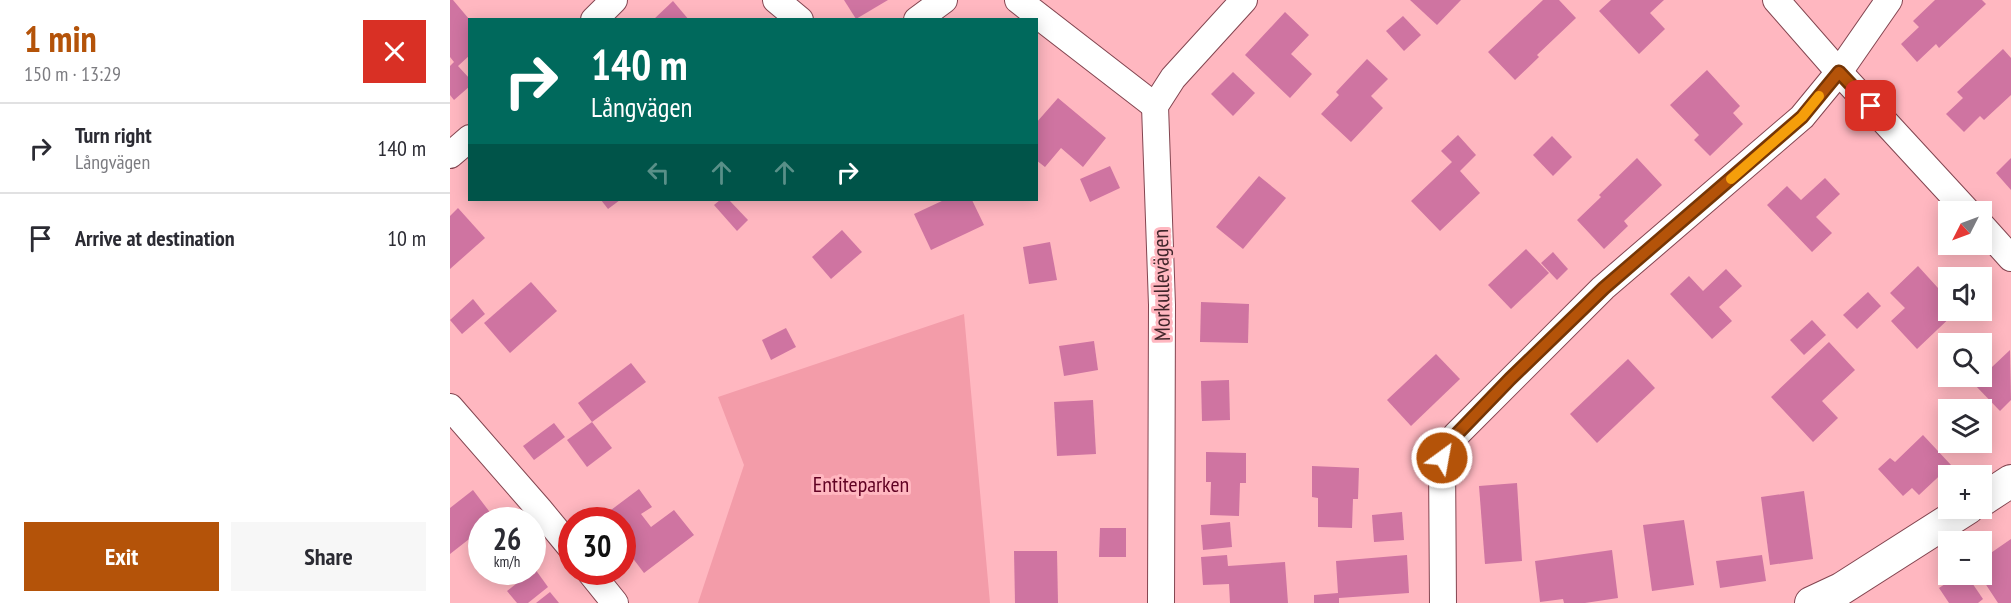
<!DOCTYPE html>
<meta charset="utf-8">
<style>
body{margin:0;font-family:"PT Sans Narrow",sans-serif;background:#f7f7f7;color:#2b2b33;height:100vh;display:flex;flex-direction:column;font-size:22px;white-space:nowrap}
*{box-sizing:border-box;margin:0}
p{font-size:20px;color:#7c7c81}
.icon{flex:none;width:33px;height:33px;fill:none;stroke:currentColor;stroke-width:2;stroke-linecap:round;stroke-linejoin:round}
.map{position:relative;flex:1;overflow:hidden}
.sheet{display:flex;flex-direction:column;background:#fff;width:450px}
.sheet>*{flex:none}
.top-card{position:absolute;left:18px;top:18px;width:570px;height:183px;border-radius:0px;box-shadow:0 3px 15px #0003;background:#00695c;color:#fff;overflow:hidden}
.needle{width:39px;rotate:228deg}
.tools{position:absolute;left:1488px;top:201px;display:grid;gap:12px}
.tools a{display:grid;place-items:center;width:54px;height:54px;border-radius:0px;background:#fff;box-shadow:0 3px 15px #0003;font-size:30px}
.speed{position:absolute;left:18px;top:507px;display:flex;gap:12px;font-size:30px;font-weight:700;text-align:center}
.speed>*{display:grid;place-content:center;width:78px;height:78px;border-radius:50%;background:#fff;box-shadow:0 3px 15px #0003;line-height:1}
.speed small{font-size:15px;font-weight:400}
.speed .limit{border:9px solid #d22;background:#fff;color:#111}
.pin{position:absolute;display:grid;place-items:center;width:51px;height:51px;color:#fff;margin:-26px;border-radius:12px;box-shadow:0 3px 9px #0006}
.me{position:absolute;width:66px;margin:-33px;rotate:32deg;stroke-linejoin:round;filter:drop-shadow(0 0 4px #0008)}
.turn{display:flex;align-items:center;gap:21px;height:126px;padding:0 24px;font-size:27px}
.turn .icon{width:78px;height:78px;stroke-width:2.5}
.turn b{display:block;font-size:42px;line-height:51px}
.lanes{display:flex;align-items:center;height:57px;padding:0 24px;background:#0003;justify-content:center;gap:30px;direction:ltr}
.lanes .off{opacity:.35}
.round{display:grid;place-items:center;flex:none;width:63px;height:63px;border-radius:0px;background:#f7f7f7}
.overview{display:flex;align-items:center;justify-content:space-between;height:102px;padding:0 24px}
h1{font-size:36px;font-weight:700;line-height:45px;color:#b45309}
.button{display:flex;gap:12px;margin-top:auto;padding:12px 24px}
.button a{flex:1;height:69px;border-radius:0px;background:#b45309;color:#fff;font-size:24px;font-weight:700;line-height:69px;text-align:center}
.button a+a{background:#f7f7f7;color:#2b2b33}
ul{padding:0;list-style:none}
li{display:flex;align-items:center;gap:18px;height:90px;padding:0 24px;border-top:2px solid #e1e1e2}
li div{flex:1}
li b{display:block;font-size:22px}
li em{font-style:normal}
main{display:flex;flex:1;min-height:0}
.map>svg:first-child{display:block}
.green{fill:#f39ca9}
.building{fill:#cf74a1}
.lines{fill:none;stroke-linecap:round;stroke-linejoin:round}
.minor-casing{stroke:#834550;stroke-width:28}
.tertiary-casing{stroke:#834550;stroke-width:34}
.minor{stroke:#fff;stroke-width:26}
.tertiary{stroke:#fff;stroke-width:32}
.route-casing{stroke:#753606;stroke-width:15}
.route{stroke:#b45309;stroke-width:10}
.slow{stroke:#f59e0b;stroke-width:10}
.labels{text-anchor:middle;stroke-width:6;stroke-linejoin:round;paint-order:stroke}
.street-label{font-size:22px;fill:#41252a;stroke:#ffb7c0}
.park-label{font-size:22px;fill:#610223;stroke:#ffb7c0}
</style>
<main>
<section class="sheet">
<div class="overview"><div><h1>1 min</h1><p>150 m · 13:29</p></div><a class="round" style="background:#d93025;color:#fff"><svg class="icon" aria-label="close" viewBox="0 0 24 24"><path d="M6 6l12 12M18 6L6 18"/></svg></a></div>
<ul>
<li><svg class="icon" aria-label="right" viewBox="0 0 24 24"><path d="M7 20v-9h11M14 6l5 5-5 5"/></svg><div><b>Turn right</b><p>Långvägen</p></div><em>140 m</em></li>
<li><svg class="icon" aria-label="arrive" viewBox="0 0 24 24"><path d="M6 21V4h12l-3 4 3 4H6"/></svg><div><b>Arrive at destination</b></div><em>10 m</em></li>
</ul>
<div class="button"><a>Exit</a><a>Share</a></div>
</section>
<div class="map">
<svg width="1561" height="603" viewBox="0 0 1561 603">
<rect width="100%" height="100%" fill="#ffb7c0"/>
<polygon class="green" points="514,314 540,603 248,603 294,465 268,397"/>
<g class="building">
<polygon points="0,0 3,0 19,19 18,20 20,22 20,55 8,66 20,79 20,86 4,100 0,95 0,66 4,62 0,57"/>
<polygon points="394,0 438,0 406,19"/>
<polygon points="960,0 1011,0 987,25"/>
<polygon points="1093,0 1109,0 1126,18 1087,55 1089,57 1065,80 1038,52"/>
<polygon points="1161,0 1214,0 1200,13 1215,29 1189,54 1149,11"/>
<polygon points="1485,0 1532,0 1536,4 1489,48 1486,44 1467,62 1451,44 1469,27 1463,21"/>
<polygon points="223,1 239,20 203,20"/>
<polygon points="835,12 859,35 841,54 862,74 840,98 795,55"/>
<polygon points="953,16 971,35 954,51 936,31"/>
<polygon points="1553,49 1561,58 1561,95 1534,120 1530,116 1514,132 1496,114 1513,98 1507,92"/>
<polygon points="917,59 938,79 921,96 933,108 901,142 871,114 889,95 886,92"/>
<polygon points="1257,70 1290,106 1283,113 1293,124 1260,156 1244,140 1249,135 1220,105"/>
<polygon points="783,72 805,93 783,116 761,94"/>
<polygon points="608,98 656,138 633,167 611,148 595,167 586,160 586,123"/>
<polygon points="1008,135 1026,155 1010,171 1030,193 990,231 961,201 1002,162 991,151"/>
<polygon points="1102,136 1122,157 1103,176 1083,155"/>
<polygon points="1187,158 1212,185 1174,221 1178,226 1154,249 1127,220 1151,197 1149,195"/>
<polygon points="1561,158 1561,190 1546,173"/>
<polygon points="660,166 670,188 640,202 630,179"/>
<polygon points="809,176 836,198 793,249 766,227"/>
<polygon points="1375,178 1390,194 1366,217 1382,233 1362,252 1317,205 1337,186 1351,200"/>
<polygon points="151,200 170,200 158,209"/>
<polygon points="270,200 279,200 298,220 287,231 264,205"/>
<polygon points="494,200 522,200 534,225 481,250 464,214"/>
<polygon points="8,208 35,238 0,269 0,216"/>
<polygon points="392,230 412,252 381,279 362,257"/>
<polygon points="600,242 607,280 579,284 573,247"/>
<polygon points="1076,249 1099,273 1061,309 1038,285"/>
<polygon points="1103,252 1118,269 1107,280 1091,263"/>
<polygon points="1468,266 1498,299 1498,310 1508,310 1467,349 1441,321 1455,308 1440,293"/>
<polygon points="1276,269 1292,286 1269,307 1282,321 1262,339 1220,294 1239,276 1253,291"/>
<polygon points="81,282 107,311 60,353 34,323"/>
<polygon points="1418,292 1431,306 1407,329 1393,315"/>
<polygon points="23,299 35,314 12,334 0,320"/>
<polygon points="751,302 799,304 798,343 750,342"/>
<polygon points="1362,320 1376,335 1354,355 1340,340"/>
<polygon points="336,328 346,347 321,360 312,340"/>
<polygon points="644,341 648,370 614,376 609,346"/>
<polygon points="1379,342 1405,370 1372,401 1388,418 1363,442 1321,397"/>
<polygon points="1560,350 1561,400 1550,411 1524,384"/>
<polygon points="986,354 1010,379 961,426 937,400"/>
<polygon points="1178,359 1205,388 1147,443 1120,414"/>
<polygon points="181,363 196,382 142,422 128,403"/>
<polygon points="779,380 780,420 752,421 751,381"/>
<polygon points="643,400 646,454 607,456 604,402"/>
<polygon points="142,422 162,448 137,467 117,440"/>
<polygon points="104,423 115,437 84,460 73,446"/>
<polygon points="1473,435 1501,465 1469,495 1462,488 1453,496 1428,469 1440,458 1445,462"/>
<polygon points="756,452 796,453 796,483 790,483 789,516 760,515 761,482 756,482"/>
<polygon points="862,466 909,468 908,499 903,499 902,528 868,527 868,498 862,497"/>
<polygon points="1067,483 1072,561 1035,564 1029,486"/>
<polygon points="189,489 202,507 191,514 201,527 224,510 244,535 194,573 172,544 172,520 151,520 149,519"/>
<polygon points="23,490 45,519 43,520 32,520 32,529 0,554 0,508"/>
<polygon points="1354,491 1363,559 1320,565 1311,497"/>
<polygon points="952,512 954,540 924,542 922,515"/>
<polygon points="1234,520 1244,585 1202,591 1193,525"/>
<polygon points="780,522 782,547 753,550 751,525"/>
<polygon points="650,528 676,528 676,557 649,557"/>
<polygon points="1561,539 1561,603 1548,603 1529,574 1532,574 1532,559"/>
<polygon points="1162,550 1168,598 1135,603 1114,603 1113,599 1090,602 1085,561"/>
<polygon points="564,551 607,551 608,603 565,603"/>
<polygon points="777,555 778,566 835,562 838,603 780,603 779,584 753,585 751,557"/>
<polygon points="957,555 959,593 889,598 889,603 864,603 864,595 888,593 886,561"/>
<polygon points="1312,555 1316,581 1270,588 1266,561"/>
<polygon points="85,569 98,587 78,603 67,603 57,591"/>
<polygon points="1510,574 1516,574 1533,599 1528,603 1499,603 1489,588"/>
<polygon points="100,592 109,603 86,603"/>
</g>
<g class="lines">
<defs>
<g id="minor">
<polyline points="326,0 350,20"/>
<polyline points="568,0 705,106"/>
<polyline points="1326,0 1389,72 1518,212"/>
<polyline points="144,20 164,0"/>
<polyline points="467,20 494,0"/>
<polyline points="0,155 20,138"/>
<polyline points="1532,226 1561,258"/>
<polyline points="0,407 89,509 122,549"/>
<polyline points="140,572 165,603"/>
<polyline points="711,603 712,305 705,106 723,78 794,0"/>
<polyline points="993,603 992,458 1006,435 1153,288 1352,117 1389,72 1439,0"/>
</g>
<g id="tertiary">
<polyline points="1532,500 1561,481"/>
<polyline points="1361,603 1391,589 1518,508"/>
</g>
</defs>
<use href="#minor" class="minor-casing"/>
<use href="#tertiary" class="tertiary-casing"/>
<use href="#minor" class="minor"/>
<use href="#tertiary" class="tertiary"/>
</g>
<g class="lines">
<defs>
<polyline id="route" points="992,458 1006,435 1060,379 1154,288 1352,117 1389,72 1421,106"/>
</defs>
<use href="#route" class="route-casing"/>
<use href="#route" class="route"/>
<polyline class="slow" points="1281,179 1352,117 1369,96"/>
</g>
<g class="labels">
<g class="street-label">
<text transform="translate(711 285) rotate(-91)" y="8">Morkullevägen</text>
</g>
<g class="park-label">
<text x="411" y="492">Entiteparken</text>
</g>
</g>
</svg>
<div class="tools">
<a><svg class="needle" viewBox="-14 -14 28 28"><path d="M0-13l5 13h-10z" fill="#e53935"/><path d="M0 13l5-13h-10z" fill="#7c7c81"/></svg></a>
<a><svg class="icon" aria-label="sound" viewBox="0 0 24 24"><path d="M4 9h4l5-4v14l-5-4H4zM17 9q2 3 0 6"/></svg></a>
<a><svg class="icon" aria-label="search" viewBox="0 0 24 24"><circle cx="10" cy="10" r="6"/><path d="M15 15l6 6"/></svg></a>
<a><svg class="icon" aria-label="layers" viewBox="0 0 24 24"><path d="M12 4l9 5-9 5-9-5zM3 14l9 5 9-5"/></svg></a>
<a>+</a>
<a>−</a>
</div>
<div class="speed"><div>26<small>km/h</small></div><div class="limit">30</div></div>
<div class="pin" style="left:1421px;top:106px;background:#d93025"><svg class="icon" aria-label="arrive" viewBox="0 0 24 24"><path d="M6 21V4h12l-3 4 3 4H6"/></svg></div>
<svg class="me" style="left:992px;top:458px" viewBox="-20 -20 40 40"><circle r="17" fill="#b45309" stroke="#fff" stroke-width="3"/><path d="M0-11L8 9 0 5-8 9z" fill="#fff"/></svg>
<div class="top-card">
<div class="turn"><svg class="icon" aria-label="right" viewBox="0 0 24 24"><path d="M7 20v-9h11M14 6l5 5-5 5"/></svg><div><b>140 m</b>Långvägen</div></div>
<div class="lanes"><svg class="icon off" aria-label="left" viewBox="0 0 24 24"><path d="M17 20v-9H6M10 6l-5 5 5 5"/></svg><svg class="icon off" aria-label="ahead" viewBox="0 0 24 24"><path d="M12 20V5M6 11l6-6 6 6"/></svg><svg class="icon off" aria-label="ahead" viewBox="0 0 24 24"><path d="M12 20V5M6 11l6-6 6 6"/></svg><svg class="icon" aria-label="right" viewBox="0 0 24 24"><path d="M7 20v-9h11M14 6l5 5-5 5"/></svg></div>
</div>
</div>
</main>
